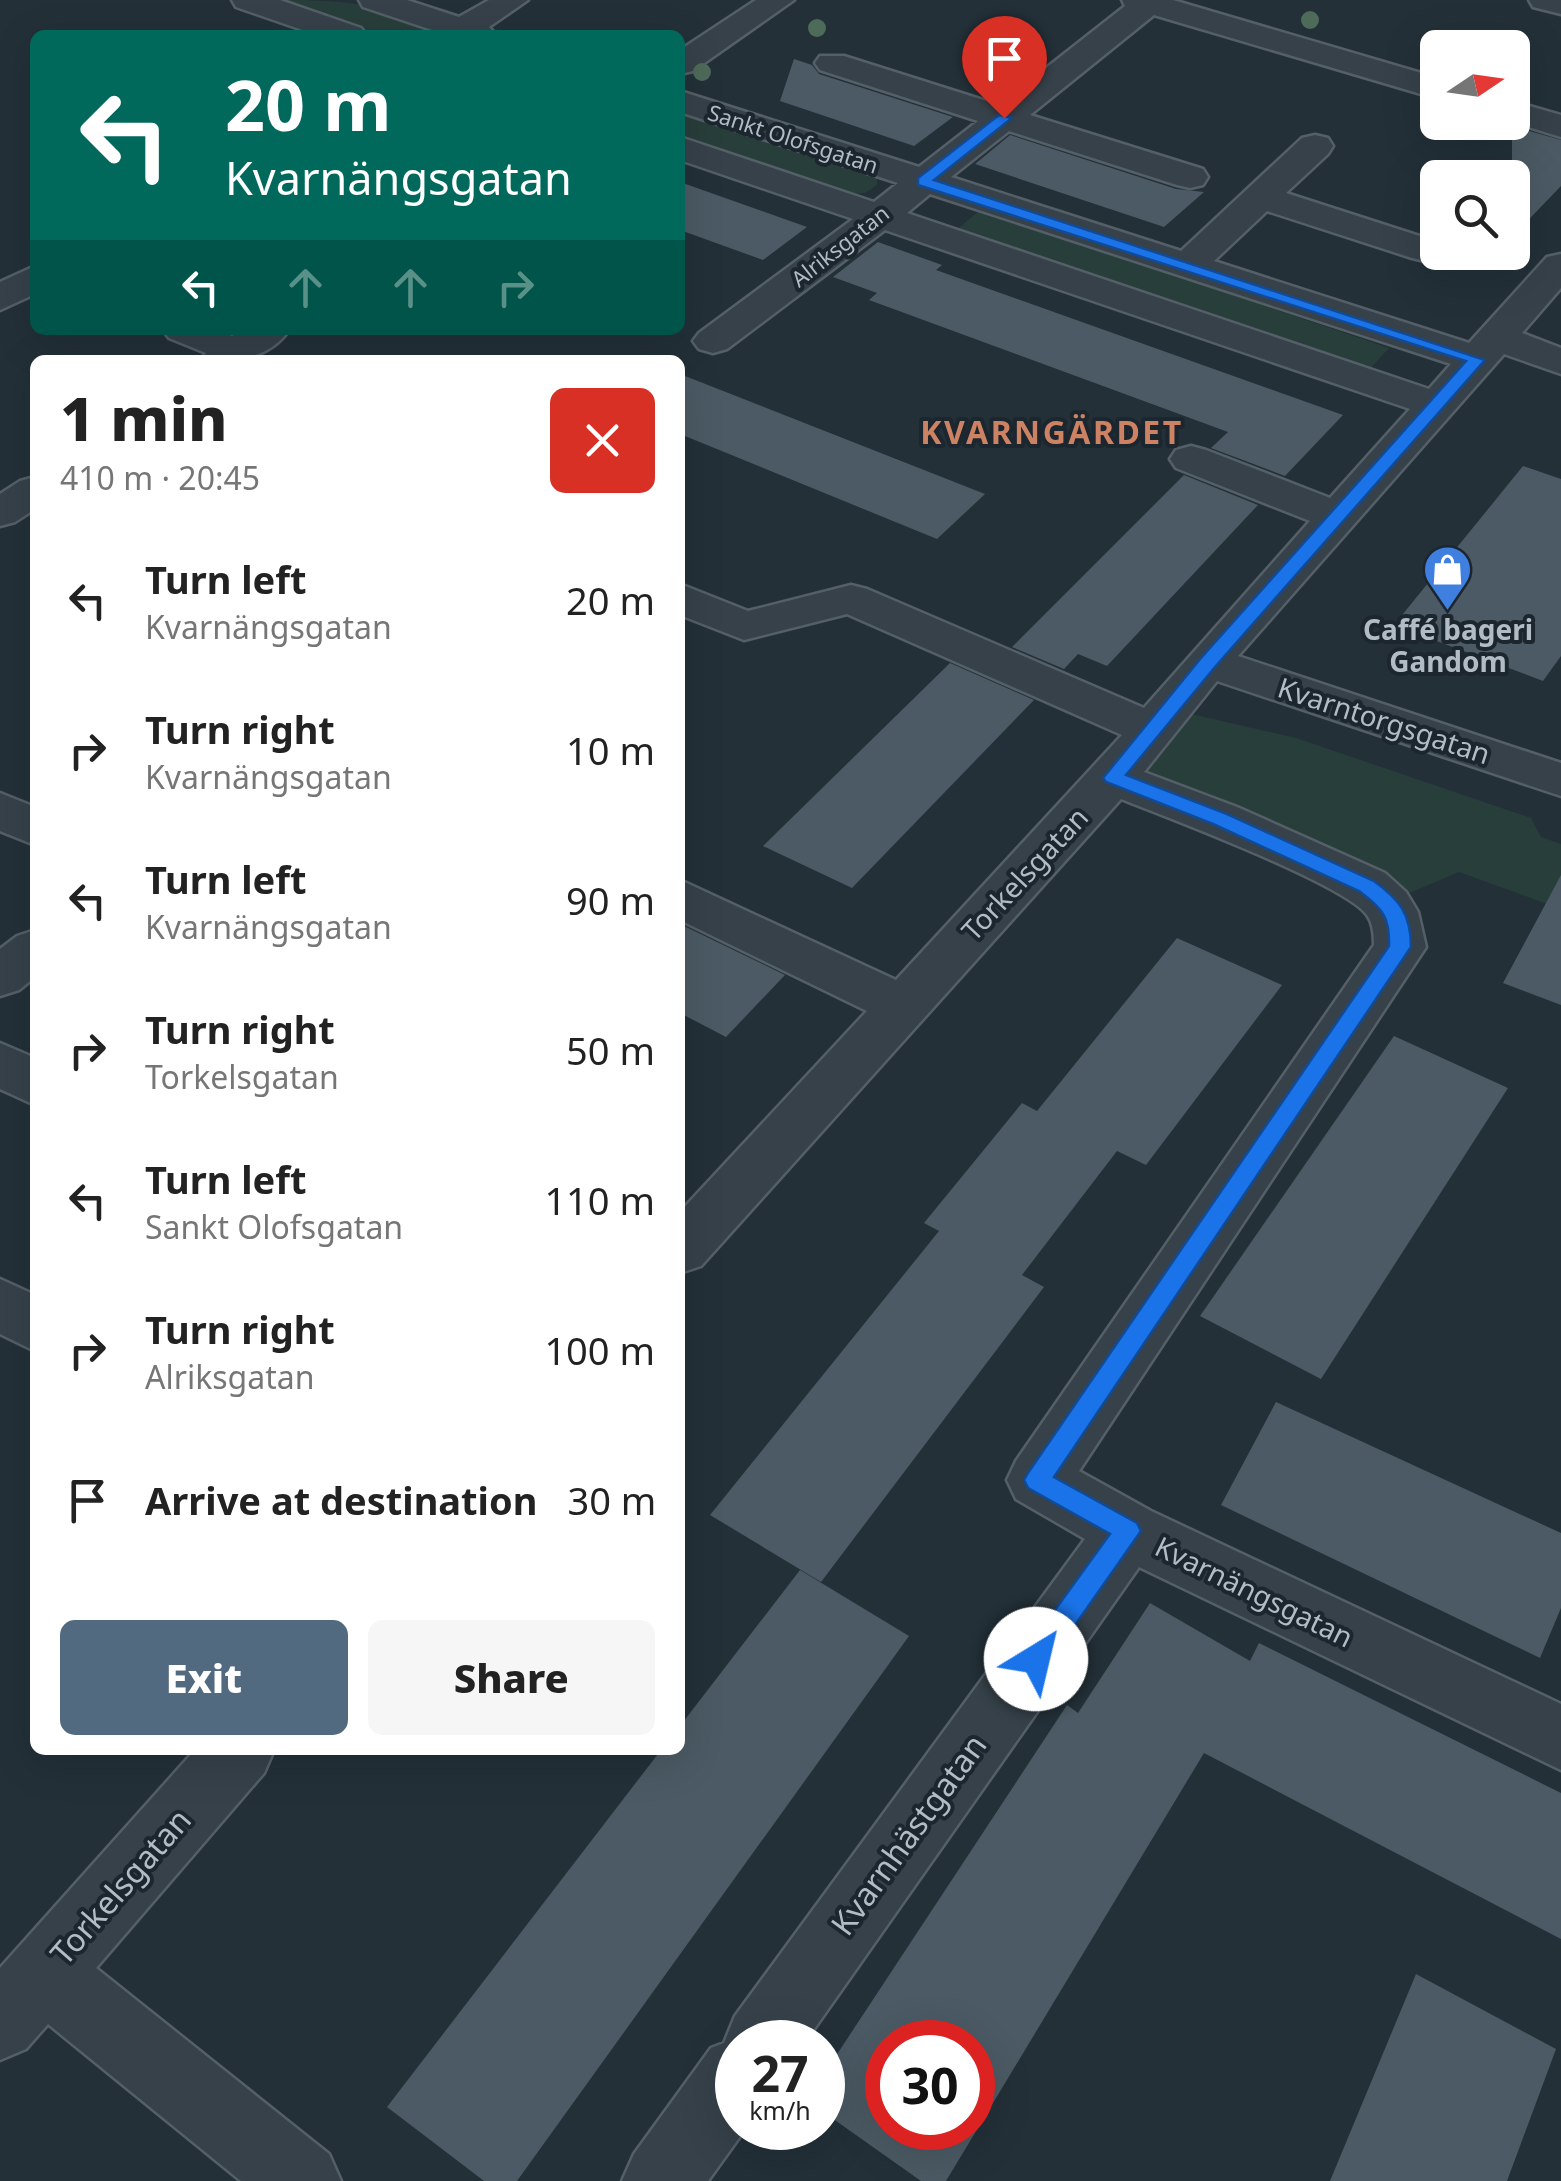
<!DOCTYPE html>
<meta charset="utf-8">
<style>
body{margin:0;font-family:"Noto Sans",sans-serif;background:#f6f6f6;color:#222;height:100vh;display:flex;flex-direction:column;font-size:38px;white-space:nowrap}
*{box-sizing:border-box;margin:0}
p{font-size:32px;color:#767676}
.icon{flex:none;width:55px;height:55px;fill:none;stroke:currentColor;stroke-width:2;stroke-linecap:round;stroke-linejoin:round}
.map{position:relative;flex:1;overflow:hidden}
.panel{position:absolute;left:30px;top:355px;width:655px;height:1400px;display:flex;flex-direction:column;background:#fff;border-radius:15px;box-shadow:0 10px 40px #0002}
.panel>*{flex:none}
.hud{position:absolute;left:30px;top:30px;width:655px;height:305px;border-radius:15px;box-shadow:0 10px 40px #0002;background:#00695c;color:#fff;overflow:hidden}
.needle{width:65px;rotate:77deg}
.tools{position:absolute;left:1420px;top:30px;display:grid;gap:20px}
.tools a{display:grid;place-items:center;width:110px;height:110px;border-radius:15px;background:#fff;box-shadow:0 10px 40px #0002;font-size:50px}
.speed{position:absolute;left:715px;top:2020px;display:flex;gap:20px;font-size:50px;font-weight:700;text-align:center}
.speed>*{display:grid;place-content:center;width:130px;height:130px;border-radius:50%;background:#fff;box-shadow:0 10px 40px #0002;line-height:1}
.speed small{font-size:25px;font-weight:400}
.speed .limit{border:15px solid #d22;background:#fff;color:#111}
.pin{position:absolute;display:grid;place-items:center;width:85px;height:85px;color:#fff;margin:-102px -42px;border-radius:50% 50% 50% 0;rotate:-45deg;box-shadow:0 0 10px #0007}
.pin .icon{rotate:45deg}
.me{position:absolute;width:110px;margin:-55px;rotate:36deg;stroke-linejoin:round;filter:drop-shadow(0 0 8px #0008)}
.turn{display:flex;align-items:center;gap:35px;height:210px;padding:0 30px;font-size:45px}
.turn .icon{width:130px;height:130px;stroke-width:2.5}
.turn b{display:block;font-size:70px;line-height:85px}
.lanes{display:flex;align-items:center;height:95px;padding:0 30px;background:#0003;justify-content:center;gap:50px;direction:ltr}
.lanes .off{opacity:.35}
.round{display:grid;place-items:center;flex:none;width:105px;height:105px;border-radius:15px;background:#f6f6f6}
.headline{display:flex;align-items:center;justify-content:space-between;height:170px;padding:0 30px}
h1{font-size:60px;font-weight:800;line-height:75px}
.action{display:flex;gap:20px;margin-top:auto;padding:20px 30px}
.action a{flex:1;height:115px;border-radius:15px;background:#516a7f;color:#fff;font-size:40px;font-weight:800;line-height:115px;text-align:center}
.action a+a{background:#f6f6f6;color:#222}
ul{padding:0;list-style:none}
li{display:flex;align-items:center;gap:30px;height:150px;padding:0 30px}
li div{flex:1}
li b{display:block;font-size:38px}
li em{font-style:normal}
.map>svg:first-child{display:block}
.green{fill:#283e3b}
.building{fill:#4b5a64;fill-rule:evenodd}
.lines{fill:none;stroke-linecap:round;stroke-linejoin:round}
.minor-casing{stroke:#545f67;stroke-width:5}
.minor{fill:#364149;fill-rule:evenodd}
.tree{fill:#4e6a59}
.route{fill:#1a73e8;stroke:#114b97;stroke-width:2.5}
.labels{text-anchor:middle;stroke-width:8;stroke-linejoin:round;paint-order:stroke}
.far-street-label{font-size:22px;fill:#b1bcc5;stroke:#1c262e}
.poi-label{font-size:28px;font-weight:bold;fill:#b1bcc5;stroke:#1c262e}
.street-label{font-size:28px;fill:#b1bcc5;stroke:#1c262e}
.far-district-label{font-size:32px;font-weight:bold;letter-spacing:2.5px;fill:#cd8264;stroke:#1c262e}
.near-street-label{font-size:32px;fill:#b1bcc5;stroke:#1c262e}
</style>
<div class="map">
<svg width="1561" height="2181" viewBox="0 0 1561 2181">
<rect width="100%" height="100%" fill="#233038"/>
<g class="green">
<path d="M275 0C318 0 395 0 428 29 400 53 307 11 275 0Z"/>
<polygon points="680,109 868,172 877,177 877,185 865,193 842,195 680,139"/>
<polygon points="980,210 1389,348 1365,374 954,232"/>
<polygon points="1169,709 1296,738 1531,818 1541,837 1561,844 1561,909 1459,872 1388,902 1113,778"/>
</g>
<g class="building">
<polygon points="794,59 812,65 819,74 953,117 914,146 780,101"/>
<polygon points="1512,126 1561,140 1561,186 1512,237"/>
<polygon points="1010,135 1176,189 1204,192 1164,227 975,164"/>
<polygon points="680,182 807,227 763,260 680,230"/>
<polygon points="878,242 942,265 936,270 1343,415 1285,476 1211,448 1228,432 869,300 877,293 833,277"/>
<polygon points="680,374 985,494 937,539 680,434"/>
<polygon points="1523,466 1561,479 1561,656 1543,681 1394,625"/>
<polygon points="1184,475 1258,505 1107,666 1078,654 1064,669 1012,647"/>
<polygon points="950,663 1034,700 852,888 763,846"/>
<polygon points="1561,875 1561,1005 1503,983"/>
<polygon points="680,924 785,975 726,1037 680,1013"/>
<polygon points="1177,938 1282,985 1146,1165 1117,1151 1022,1275 1044,1287 821,1582 710,1515 939,1231 924,1223 1022,1103 1037,1111"/>
<polygon points="1394,1036 1508,1088 1321,1379 1200,1316"/>
<polygon points="1276,1402 1561,1533 1561,1608 1540,1658 1221,1505"/>
<polygon points="800,1570 909,1636 517,2181 484,2181 387,2107 661,1750 680,1750 680,1726"/>
<path d="M1150 1603 1250 1661 1259 1643 1561 1793V1939L1204 1753 946 2181H921L822 2111V2077L1067 1705 1078 1713ZM888 2042H972V2128H888Z"/>
<polygon points="1416,1974 1556,2049 1507,2181 1330,2181"/>
</g>
<g class="lines">
<defs>
<g id="minor">
<polygon points="232,0 280,0 361,28 366,35 317,35 236,7"/>
<polygon points="359,0 407,0 459,17 489,0 528,0 489,27 496,35 436,35 438,32 363,7"/>
<polygon points="756,0 794,0 693,71 680,74 680,50"/>
<path d="M1122 0H1173L1438 78V99L1154 15 1030 115 1203 169 1208 177 1203 185 1190 188 1177 185 1009 131 951 177 1181 251 1302 138 1315 135 1328 138 1333 146 1328 154 1286 193 1438 242V252H1442L1438 258 1425 261 1412 258 1267 211 1214 261 1469 343 1547 257 1561 254V288L1522 333 1561 348V374L1504 354 1238 656 1561 763V796L1217 681 1144 772 1237 807 1385 873 1406 892 1418 912 1426 947 1079 1471 1151 1511 1561 1704V1770L1139 1567 805 2042H738V2128H746L708 2181H622L634 2154 711 2048 724 2043 735 2016 1085 1539 1016 1499 1007 1480 1016 1461 1374 945C1374 935 1373 923 1367 915 1345 884 1166 817 1121 799L701 1266 680 1273V1212L867 1011 680 920V880L896 980 1122 735 847 614 744 640 680 615V584L748 611 851 585 867 589 1144 708 1310 521 1176 468 1170 459 1176 450 1191 446 1206 450 1330 498 1410 409 885 230 727 349 713 353 699 349 693 341 699 333 853 219 680 160V137L874 202 898 183 680 112V91L919 167 978 121 820 70 815 63 820 56H844L999 105 1125 6ZM930 194 1451 364 1429 389 907 213Z"/>
<polygon points="1529,0 1561,0 1561,14 1533,7"/>
<polygon points="1512,101 1561,115 1561,137 1512,122"/>
<polygon points="35,266 35,294 0,310 0,282"/>
<path d="M163 330H218L232 336 242 330H289C267 361 235 360 201 360L206 353 169 338Z"/>
<polygon points="35,477 35,509 15,522 0,526 0,494 20,481"/>
<polygon points="0,793 35,807 35,845 0,831"/>
<polygon points="35,930 35,977 19,990 0,996 0,949 17,936"/>
<polygon points="0,1043 35,1058 35,1105 0,1089"/>
<polygon points="0,1279 35,1295 35,1351 0,1334"/>
<polygon points="195,1750 274,1750 264,1773 96,1968 329,2154 341,2181 241,2181 48,2024 26,2049 0,2060 0,1968"/>
</g>
</defs>
<use href="#minor" class="minor-casing"/>
<use href="#minor" class="minor"/>
</g>
<g class="tree">
<circle cx="1310" cy="20" r="9"/>
<circle cx="817" cy="28" r="9"/>
<circle cx="702" cy="72" r="9"/>
</g>
<path class="route" d="M999 115 1012 118 934 180 1485 360 1215 667 1126 775 1227 814 1374 881C1400 900 1411 914 1411 947L1054 1477 1137 1523 1141 1531 1045 1668 1036 1671 1026 1668 1022 1659 1026 1650 1110 1534 1028 1488 1024 1480 1028 1473 1389 946C1390 917 1382 908 1359 891L1213 824 1106 782 1103 778 1201 658 1466 361 918 185V178Z"/>
<defs>
<symbol id="shop-pin" viewBox="-11 -11 22 30"><path d="M0 17L-7.5 6A9.5 9.5 0 1 1 7.5 6Z" fill="#3f7fe0" stroke="#1c262e"/><path d="M-5-2.5h2.3a2.7 3.5 0 0 1 5.4 0H5L5.5 6h-11ZM-1.5-2.5h3a1.5 2.3 0 0 0-3 0Z" fill="#fff"/></symbol>
</defs>
<g fill-rule="evenodd">
<use href="#shop-pin" x="1420" y="542" width="55" height="75"/>
</g>
<g class="labels">
<g class="far-street-label">
<text transform="translate(793 139) rotate(18)" y="8">Sankt Olofsgatan</text>
<text transform="translate(840 246) rotate(-38)" y="8">Alriksgatan</text>
</g>
<g class="poi-label">
<text x="1448" y="640">Caffé bageri<tspan x="1448" dy="32">Gandom</tspan></text>
</g>
<g class="street-label">
<text transform="translate(1384 721) rotate(18)" y="10">Kvarntorgsgatan</text>
<text transform="translate(1025 874) rotate(-47)" y="10">Torkelsgatan</text>
<text transform="translate(1254 1592) rotate(26)" y="10">Kvarnängsgatan</text>
</g>
<g class="far-district-label">
<text x="1052" y="444">KVARNGÄRDET</text>
</g>
<g class="near-street-label">
<text transform="translate(909 1835) rotate(-54)" y="11">Kvarnhästgatan</text>
<text transform="translate(121 1887) rotate(-49)" y="11">Torkelsgatan</text>
</g>
</g>
</svg>
<div class="tools">
<a><svg class="needle" viewBox="-14 -14 28 28"><path d="M0-13l5 13h-10z" fill="#e53935"/><path d="M0 13l5-13h-10z" fill="#767676"/></svg></a>
<a><svg class="icon" aria-label="search" viewBox="0 0 24 24"><circle cx="10" cy="10" r="6"/><path d="M15 15l6 6"/></svg></a>
</div>
<div class="speed"><div>27<small>km/h</small></div><div class="limit">30</div></div>
<div class="pin" style="left:1004px;top:118px;background:#d93025"><svg class="icon" aria-label="arrive" viewBox="0 0 24 24"><path d="M6 21V4h12l-3 4 3 4H6"/></svg></div>
<svg class="me" style="left:1036px;top:1659px" viewBox="-20 -20 40 40"><circle r="19" fill="#fff"/><path d="M0-13L10 11 0 6-10 11z" fill="#1a73e8"/></svg>
<div class="hud">
<div class="turn"><svg class="icon" aria-label="left" viewBox="0 0 24 24"><path d="M17 20v-9H6M10 6l-5 5 5 5"/></svg><div><b>20 m</b>Kvarnängsgatan</div></div>
<div class="lanes"><svg class="icon" aria-label="left" viewBox="0 0 24 24"><path d="M17 20v-9H6M10 6l-5 5 5 5"/></svg><svg class="icon off" aria-label="ahead" viewBox="0 0 24 24"><path d="M12 20V5M6 11l6-6 6 6"/></svg><svg class="icon off" aria-label="ahead" viewBox="0 0 24 24"><path d="M12 20V5M6 11l6-6 6 6"/></svg><svg class="icon off" aria-label="right" viewBox="0 0 24 24"><path d="M7 20v-9h11M14 6l5 5-5 5"/></svg></div>
</div>
<section class="panel">
<div class="headline"><div><h1>1 min</h1><p>410 m · 20:45</p></div><a class="round" style="background:#d93025;color:#fff"><svg class="icon" aria-label="close" viewBox="0 0 24 24"><path d="M6 6l12 12M18 6L6 18"/></svg></a></div>
<ul>
<li><svg class="icon" aria-label="left" viewBox="0 0 24 24"><path d="M17 20v-9H6M10 6l-5 5 5 5"/></svg><div><b>Turn left</b><p>Kvarnängsgatan</p></div><em>20 m</em></li>
<li><svg class="icon" aria-label="right" viewBox="0 0 24 24"><path d="M7 20v-9h11M14 6l5 5-5 5"/></svg><div><b>Turn right</b><p>Kvarnängsgatan</p></div><em>10 m</em></li>
<li><svg class="icon" aria-label="left" viewBox="0 0 24 24"><path d="M17 20v-9H6M10 6l-5 5 5 5"/></svg><div><b>Turn left</b><p>Kvarnängsgatan</p></div><em>90 m</em></li>
<li><svg class="icon" aria-label="right" viewBox="0 0 24 24"><path d="M7 20v-9h11M14 6l5 5-5 5"/></svg><div><b>Turn right</b><p>Torkelsgatan</p></div><em>50 m</em></li>
<li><svg class="icon" aria-label="left" viewBox="0 0 24 24"><path d="M17 20v-9H6M10 6l-5 5 5 5"/></svg><div><b>Turn left</b><p>Sankt Olofsgatan</p></div><em>110 m</em></li>
<li><svg class="icon" aria-label="right" viewBox="0 0 24 24"><path d="M7 20v-9h11M14 6l5 5-5 5"/></svg><div><b>Turn right</b><p>Alriksgatan</p></div><em>100 m</em></li>
<li><svg class="icon" aria-label="arrive" viewBox="0 0 24 24"><path d="M6 21V4h12l-3 4 3 4H6"/></svg><div><b>Arrive at destination</b></div><em>30 m</em></li>
</ul>
<div class="action"><a>Exit</a><a>Share</a></div>
</section>
</div>
